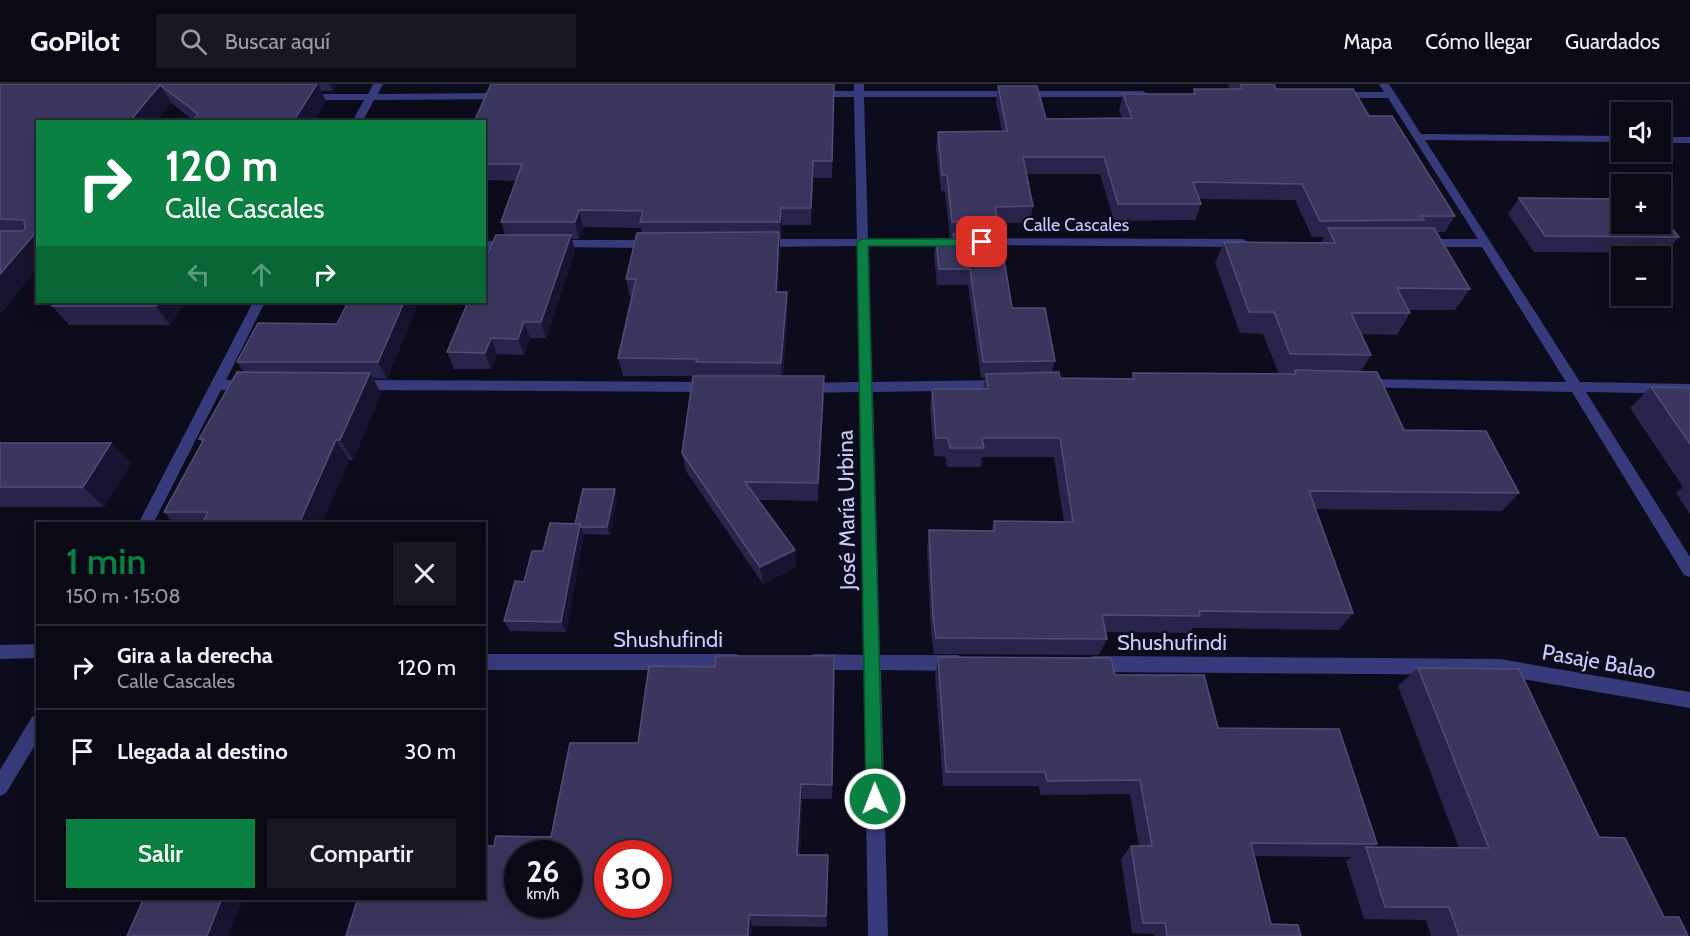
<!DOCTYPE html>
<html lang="es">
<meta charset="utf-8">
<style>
body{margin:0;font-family:Cabin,sans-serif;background:#181723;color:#f1f3f6;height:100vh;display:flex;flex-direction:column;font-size:22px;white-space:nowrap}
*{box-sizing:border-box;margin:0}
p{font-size:20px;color:#999aa1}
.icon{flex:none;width:33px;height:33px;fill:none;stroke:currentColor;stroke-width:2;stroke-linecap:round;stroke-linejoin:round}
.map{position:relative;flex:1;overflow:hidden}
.panel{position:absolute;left:36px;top:438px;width:450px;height:378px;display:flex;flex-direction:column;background:#0a0916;border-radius:0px;box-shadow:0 6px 24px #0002,0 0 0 2px #2a2a35}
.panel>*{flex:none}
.hud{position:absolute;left:36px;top:36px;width:450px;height:183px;border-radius:0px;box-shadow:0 6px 24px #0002,0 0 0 2px #2a2a35;background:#0b8043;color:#fff;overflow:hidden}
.tools{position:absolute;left:1611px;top:18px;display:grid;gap:12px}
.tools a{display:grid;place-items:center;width:60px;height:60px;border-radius:0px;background:#0a0916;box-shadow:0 6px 24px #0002,0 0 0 2px #2a2a35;font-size:30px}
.speed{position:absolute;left:504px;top:756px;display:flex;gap:12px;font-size:30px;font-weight:700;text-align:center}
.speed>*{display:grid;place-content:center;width:78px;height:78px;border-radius:50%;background:#0a0916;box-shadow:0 6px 24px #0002,0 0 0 2px #2a2a35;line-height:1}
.speed small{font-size:15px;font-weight:400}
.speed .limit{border:9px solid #d22;background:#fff;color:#111}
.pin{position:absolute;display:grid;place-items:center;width:51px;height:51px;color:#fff;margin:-26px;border-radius:12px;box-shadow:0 3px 9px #0006}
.me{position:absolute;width:66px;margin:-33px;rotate:359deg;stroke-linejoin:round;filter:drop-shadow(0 0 4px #0008)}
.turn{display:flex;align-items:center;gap:21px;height:126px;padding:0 30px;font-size:27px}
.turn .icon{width:78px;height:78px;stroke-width:2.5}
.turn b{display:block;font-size:42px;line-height:51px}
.lanes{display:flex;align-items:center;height:57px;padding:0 30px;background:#0003;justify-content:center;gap:30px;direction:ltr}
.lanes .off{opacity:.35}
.round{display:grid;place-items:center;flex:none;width:63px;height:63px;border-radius:0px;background:#181723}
.headline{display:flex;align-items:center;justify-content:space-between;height:102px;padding:0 30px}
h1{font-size:36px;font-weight:600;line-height:45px;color:#0b8043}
.button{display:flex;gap:12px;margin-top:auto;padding:12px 30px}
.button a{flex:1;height:69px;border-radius:0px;background:#0b8043;color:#fff;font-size:24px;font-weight:600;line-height:69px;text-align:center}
.button a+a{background:#181723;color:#f1f3f6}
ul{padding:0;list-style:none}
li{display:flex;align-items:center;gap:18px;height:84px;padding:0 30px;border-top:2px solid #2a2a35}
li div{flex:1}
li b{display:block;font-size:22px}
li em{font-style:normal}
header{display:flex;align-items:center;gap:36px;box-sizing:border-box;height:84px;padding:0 30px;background:#0a0916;border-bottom:2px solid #2a2a35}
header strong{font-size:28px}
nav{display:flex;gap:33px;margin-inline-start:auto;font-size:21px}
.search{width:420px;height:54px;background:#181723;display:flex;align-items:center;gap:15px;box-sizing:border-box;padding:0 21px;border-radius:0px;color:#999aa1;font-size:22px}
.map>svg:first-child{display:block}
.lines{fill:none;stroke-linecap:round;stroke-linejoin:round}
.minor{fill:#383b7b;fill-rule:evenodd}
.wall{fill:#29244b;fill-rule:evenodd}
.shaded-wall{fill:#171330}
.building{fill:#3b365e;stroke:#514d77;stroke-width:1.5;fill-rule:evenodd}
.route{fill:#0b8043;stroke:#07532c;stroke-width:1.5}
.labels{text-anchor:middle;stroke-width:4.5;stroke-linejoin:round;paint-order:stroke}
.far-street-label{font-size:18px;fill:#cbc9fe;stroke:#0d0c1d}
.street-label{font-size:22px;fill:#cbc9fe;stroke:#0d0c1d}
</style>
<header>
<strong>GoPilot</strong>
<div class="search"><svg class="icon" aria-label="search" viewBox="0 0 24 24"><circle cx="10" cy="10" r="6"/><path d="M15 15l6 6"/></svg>Buscar aquí</div>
<nav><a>Mapa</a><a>Cómo llegar</a><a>Guardados</a></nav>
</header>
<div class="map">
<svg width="1690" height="852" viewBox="0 0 1690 852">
<rect width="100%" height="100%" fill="#0d0c1d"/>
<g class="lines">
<g class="minor">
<polygon points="373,0 383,0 378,10 504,9 509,12 504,15 374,16 362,38 352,38 364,16 306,16 301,13 306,10 368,10"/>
<polygon points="854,0 864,0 864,7 1143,7 1148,10 1143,13 864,13 868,155 955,154 961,158 955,162 869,162 872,298 1003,296 1010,301 1003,306 873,308 880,571 958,571 964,574 966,579 964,584 958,587 881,586 888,852 868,852 864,586 814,586 808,583 806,578 808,573 814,570 863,571 859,308 805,309 798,304 805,299 859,298 857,162 760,163 754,159 760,155 857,155 854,13 813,13 808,10 813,7 854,7"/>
<polygon points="1379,0 1389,0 1421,50 1622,52 1622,58 1425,56 1580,298 1690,300 1690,310 1586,308 1690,473 1690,493 1684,491 1572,308 1358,303 1356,300 1358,297 1363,295 1566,298 1482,163 1423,163 1417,159 1423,155 1478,155 1388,14 1338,14 1333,11 1338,8 1384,8"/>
<rect x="1660" y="53" width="30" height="6"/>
<polygon points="982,154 1243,155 1249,159 1243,163 978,161 976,158"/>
<polygon points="553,156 652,156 658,160 652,164 549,163 549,157"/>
<polygon points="484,157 511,157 517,161 511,165 484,165"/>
<polygon points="253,218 265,218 226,296 250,296 257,301 250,306 221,306 153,440 138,440"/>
<polygon points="358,296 712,298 719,303 712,308 358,306 351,301"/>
<polygon points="38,560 38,574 0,575 0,561"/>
<polygon points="484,570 736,570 742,573 744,578 742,583 736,586 484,586"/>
<polygon points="1093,572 1500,575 1690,608 1690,624 1500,591 1093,588 1087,585 1085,580 1087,575"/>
<polygon points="38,631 38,656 6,709 0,712 0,686 32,633"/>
</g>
</g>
<g class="wall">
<polygon points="0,0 337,0 333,7 321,7 326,17 314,38 192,38 193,36 171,19 156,38 38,38 38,183 0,230"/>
<path d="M1228 0H1274L1276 5 1369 32 1455 132 1445 148H1436L1470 205 1455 226H1408L1410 229 1397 251 1361 250 1371 271 1361 287 1404 346 1519 409 1502 427 1316 425 1353 529 1339 546 1193 544 1190 549 1106 548 1107 555 1099 571 934 570 931 549 927 464 929 446 991 447 994 437 1064 438 1054 373H982L981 383H947L946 373 934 372 930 324 932 305H983L985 294H981L968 201H937L934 171 936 155 953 154H950L945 108 941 107 936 64 938 48 1002 47 996 18 998 2 1046 35 1122 34 1119 26 1123 10H1192L1194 5H1230ZM1026 90H1100L1114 137 1195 136 1201 120 1199 115 1295 116 1312 153H1324L1321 159 1224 158 1215 179 1240 249 1263 250 1279 290 1133 289 1131 295 1060 294 1052 288 1055 277 1012 224 996 150 998 139H1030L1033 122Z"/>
<polygon points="834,16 832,94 813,94 811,141 782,141 781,155 780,155 780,166 778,208 788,226 783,292 824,311 818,417 758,416 796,483 763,500 686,387 682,369 693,292 623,292 618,274 632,213 630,213 626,195 642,149 641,144 583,143 579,155 572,155 575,167 546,254 530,254 524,271 497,270 491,285 454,285 447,268 505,151 501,138 516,97 484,96 484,38"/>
<polygon points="1519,114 1679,153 1665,169 1534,168 1508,130"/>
<polygon points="185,218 170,241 69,241 52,222"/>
<polygon points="348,218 413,218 416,224 387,295 373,294 381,309 353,376 349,376 322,440 174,440 164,428 202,359 199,355 244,288 237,278 337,240"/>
<polygon points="1651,303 1690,304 1690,430 1676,409 1683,403 1630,324"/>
<polygon points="0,357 2,359 111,359 131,379 104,423 0,423"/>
<polygon points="617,413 610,451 584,450 566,548 510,547 504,537 524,498 543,467 575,440"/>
<polygon points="938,573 1115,591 1218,644 1377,760 1372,763 1459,764 1398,602 1418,584 1599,753 1664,833 1688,852 1431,852 1426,836 1364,835 1346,777 1352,773 1254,772 1271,840 1301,852 1154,852 1154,850 1132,849 1121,775 1131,762 1139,762 1130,710 1040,711 1039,702 943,702 935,591"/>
<polygon points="715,583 835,589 832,715 802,715 800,771 828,784 827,843 753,842 494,762 551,753 638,659"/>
</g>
<g class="shaded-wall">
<polygon points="317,0 318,0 326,17 314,38 293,38"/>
<polygon points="329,0 337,0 333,7"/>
<polygon points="834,0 834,16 832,94 832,77"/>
<polygon points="160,1 171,19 156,38 129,38"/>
<polygon points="813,77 813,94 811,141 811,124"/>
<polygon points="781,124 782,141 781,155 780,138"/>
<polygon points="579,126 583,143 579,155 575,138"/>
<polygon points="38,146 38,183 0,230 0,190"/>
<polygon points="779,148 780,166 777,226 776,208"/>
<polygon points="571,151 575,167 546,254 541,238"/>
<polygon points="787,208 788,226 782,296 781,279"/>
<polygon points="159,218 185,218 170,241 156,222"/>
<polygon points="404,218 413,218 416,224 387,295 378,278"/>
<polygon points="524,238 530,254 524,271 518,255"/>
<polygon points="491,254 497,270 491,285 485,269"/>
<polygon points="370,289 381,309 353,376 340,356"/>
<polygon points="824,292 824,311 818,417 818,399"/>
<polygon points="336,356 349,376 322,440 299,440"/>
<polygon points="111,359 131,379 104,423 83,403"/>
<polygon points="615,405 617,413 610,451 607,443"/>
<polygon points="580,440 584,452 566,548 561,538"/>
<polygon points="795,466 796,483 763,500 760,483"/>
<polygon points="834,572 835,589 832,715 832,701"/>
<polygon points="801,700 802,715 799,784 797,771"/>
<polygon points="828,771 828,784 827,843 826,832"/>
<polygon points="222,814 243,814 228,852 207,852"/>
<polygon points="749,831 753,842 752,852 748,852"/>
</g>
<g class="building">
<polygon points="0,0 317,0 293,38 192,38 198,30 160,1 129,38 38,38 38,146 0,190 0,147 22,147 25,145 24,136 0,135"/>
<polygon points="491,0 834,0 832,77 813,77 811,124 781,124 780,138 640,138 643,127 579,126 575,138 501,138 522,80 484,80 484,38 474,38"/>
<polygon points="1240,0 1274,0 1276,5 1353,5 1369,32 1392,32 1455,132 1421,132 1424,136 1320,137 1302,100 1193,98 1201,120 1118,120 1104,73 1023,73 1033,122 995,123 998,138 952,138 947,91 942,91 938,48 1007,47 998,2 1037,2 1046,35 1132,34 1123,10 1196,10 1194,5 1242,5"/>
<polygon points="1519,114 1622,115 1622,140 1660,140 1660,130 1679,153 1545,152"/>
<polygon points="1328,144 1434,144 1470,205 1397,204 1410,229 1351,229 1371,271 1290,270 1274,228 1249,228 1224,158 1335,159"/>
<polygon points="779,148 776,208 787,208 781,279 696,278 697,275 618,274 636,195 626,195 637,149"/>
<polygon points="953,150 1000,150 1012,224 1045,224 1055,277 983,278 970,185 939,185 936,155 954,155"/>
<polygon points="496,151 571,151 541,238 524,238 518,255 491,254 485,269 447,268 468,218 484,218 484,178"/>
<polygon points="56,218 159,218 156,222 52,222"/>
<polygon points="348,218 404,218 378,278 237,278 258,239 337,240"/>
<polygon points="1295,286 1377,288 1404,346 1486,347 1519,409 1309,407 1353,529 1199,527 1200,532 1102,531 1107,555 936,554 933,532 929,446 995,447 994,437 1073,438 1060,354 982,354 984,364 950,364 948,354 936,354 932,305 988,305 986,290 1059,288 1060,294 1134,295 1133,289 1296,290"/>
<polygon points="237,288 370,289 340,356 336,356 299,440 202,440 208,428 164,428 204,355 199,355"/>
<polygon points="693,292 824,292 818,399 745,398 795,466 760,483 682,369"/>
<polygon points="1651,303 1690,304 1690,360"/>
<polygon points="0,359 111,359 83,403 0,403"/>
<polygon points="583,405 615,405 607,443 581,443 580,440 575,440"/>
<polygon points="550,439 580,440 561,538 504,537 515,497 524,498 532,467 543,467"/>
<path d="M716 572H834L832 701 801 700 797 771H828L826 832 749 831 748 852H346L358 814H484V762H494L496 752 551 753 570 659H638L649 582 715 583ZM518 770H568V820H518ZM608 770H658V820H608Z"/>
<polygon points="938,573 1111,574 1115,591 1204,591 1218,644 1339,645 1377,760 1251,759 1271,840 1298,841 1301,852 1167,852 1165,839 1143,839 1131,762 1152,762 1140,696 1047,697 1045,688 946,688"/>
<polygon points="1418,584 1519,585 1599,753 1625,754 1664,833 1679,833 1688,852 1459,852 1449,823 1385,823 1366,763 1489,764"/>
<polygon points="144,814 222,814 207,852 127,852"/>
</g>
<polygon class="route" points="862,155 982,155 988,158 982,162 868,162 883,715 881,721 875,723 869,721 866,715 857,158"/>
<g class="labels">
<g class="far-street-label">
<text x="1076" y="147">Calle Cascales</text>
</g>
<g class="street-label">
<text transform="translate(846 426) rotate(-91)" y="8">José María Urbina</text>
<text x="668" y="563">Shushufindi</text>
<text x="1172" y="566">Shushufindi</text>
<text transform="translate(1599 577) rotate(10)" y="8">Pasaje Balao</text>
</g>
</g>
</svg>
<div class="tools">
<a><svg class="icon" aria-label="sound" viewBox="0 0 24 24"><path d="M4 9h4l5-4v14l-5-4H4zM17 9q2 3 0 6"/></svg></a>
<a>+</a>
<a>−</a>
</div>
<div class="speed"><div>26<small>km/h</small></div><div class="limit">30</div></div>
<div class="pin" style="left:982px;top:158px;background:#d93025"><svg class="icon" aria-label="arrive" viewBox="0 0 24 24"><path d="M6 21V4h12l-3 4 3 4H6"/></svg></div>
<svg class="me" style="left:875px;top:715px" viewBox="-20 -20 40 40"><circle r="17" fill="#0b8043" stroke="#fff" stroke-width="3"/><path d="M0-11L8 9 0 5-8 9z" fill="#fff"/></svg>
<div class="hud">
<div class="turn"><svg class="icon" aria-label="right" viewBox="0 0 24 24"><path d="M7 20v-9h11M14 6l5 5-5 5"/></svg><div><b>120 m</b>Calle Cascales</div></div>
<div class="lanes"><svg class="icon off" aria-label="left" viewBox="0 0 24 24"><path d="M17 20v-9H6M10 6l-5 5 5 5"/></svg><svg class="icon off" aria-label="ahead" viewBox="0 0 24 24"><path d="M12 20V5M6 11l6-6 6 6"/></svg><svg class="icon" aria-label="right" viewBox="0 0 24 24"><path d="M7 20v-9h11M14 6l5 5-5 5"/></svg></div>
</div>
<section class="panel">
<div class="headline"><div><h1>1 min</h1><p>150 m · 15:08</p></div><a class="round"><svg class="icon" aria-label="close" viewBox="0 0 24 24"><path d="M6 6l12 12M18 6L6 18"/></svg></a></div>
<ul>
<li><svg class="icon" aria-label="right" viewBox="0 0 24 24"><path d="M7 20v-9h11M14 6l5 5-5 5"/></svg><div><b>Gira a la derecha</b><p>Calle Cascales</p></div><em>120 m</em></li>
<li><svg class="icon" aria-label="arrive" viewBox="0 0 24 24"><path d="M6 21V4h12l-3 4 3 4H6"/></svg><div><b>Llegada al destino</b></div><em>30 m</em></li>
</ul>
<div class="button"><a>Salir</a><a>Compartir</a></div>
</section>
</div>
